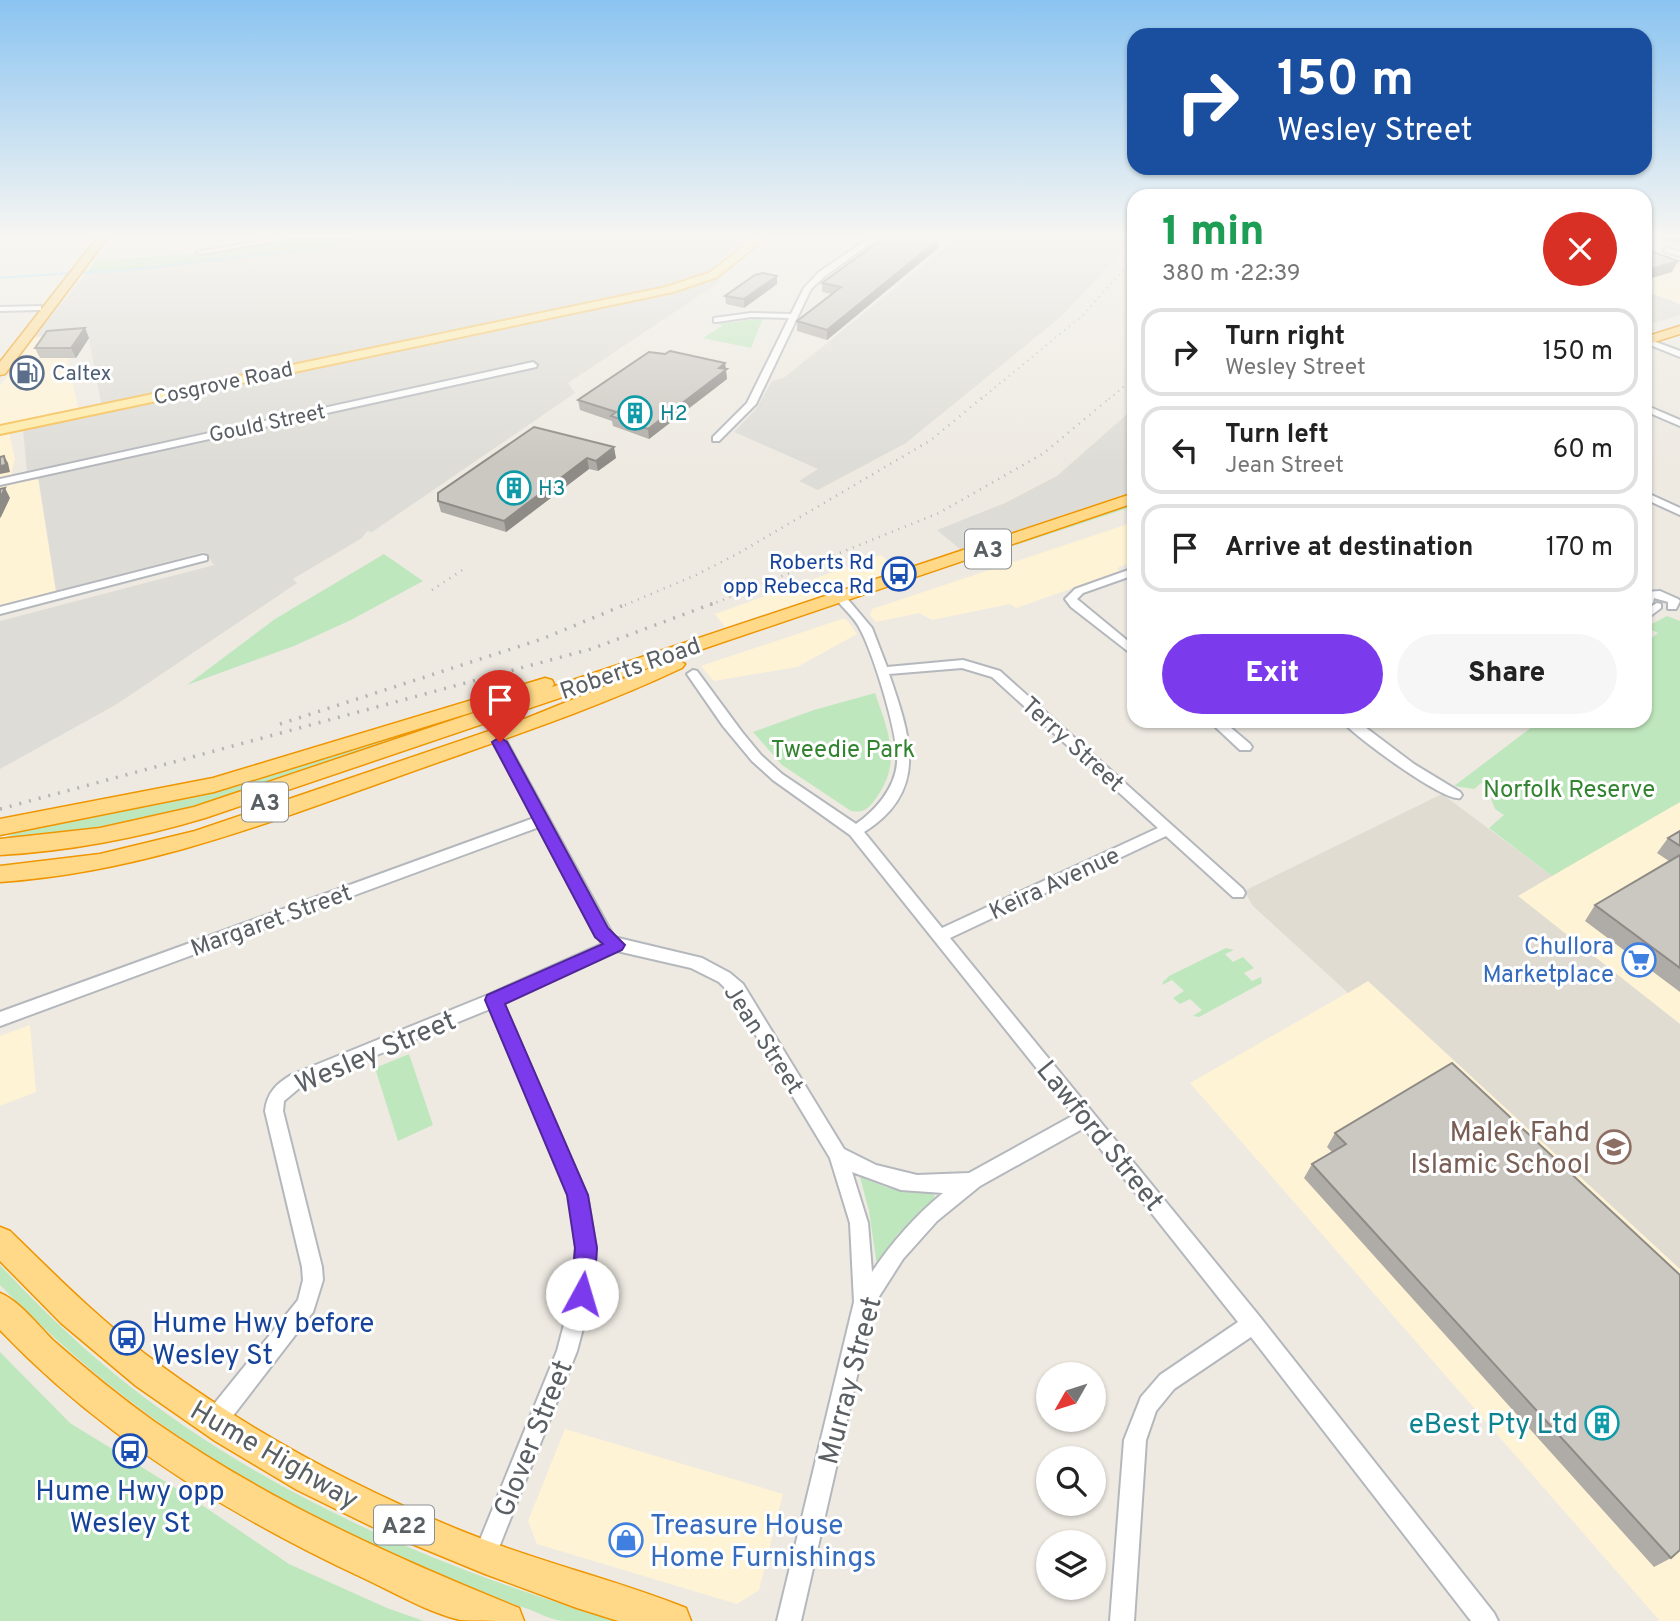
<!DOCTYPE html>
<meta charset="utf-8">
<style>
body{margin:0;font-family:Overpass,sans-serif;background:#f6f6f6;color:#222;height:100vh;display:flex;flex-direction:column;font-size:26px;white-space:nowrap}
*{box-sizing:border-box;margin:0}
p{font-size:23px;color:#767676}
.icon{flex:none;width:38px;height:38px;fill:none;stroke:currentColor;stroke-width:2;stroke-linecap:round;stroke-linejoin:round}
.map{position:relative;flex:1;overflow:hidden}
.side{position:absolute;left:1127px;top:189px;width:525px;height:539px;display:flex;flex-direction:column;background:#fff;border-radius:21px;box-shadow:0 2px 5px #0004}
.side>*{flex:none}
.banner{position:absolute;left:1127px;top:28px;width:525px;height:147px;border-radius:21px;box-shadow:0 2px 5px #0004;background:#1a4fa0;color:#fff;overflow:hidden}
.needle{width:46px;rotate:231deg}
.tools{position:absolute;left:1036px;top:1362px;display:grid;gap:14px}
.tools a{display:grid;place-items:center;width:70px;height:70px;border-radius:50%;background:#fff;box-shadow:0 2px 5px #0004;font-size:35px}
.pin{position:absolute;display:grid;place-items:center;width:60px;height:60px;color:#fff;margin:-72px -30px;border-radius:50% 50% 50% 0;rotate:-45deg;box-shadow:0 0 7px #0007}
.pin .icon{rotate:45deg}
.me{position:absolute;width:77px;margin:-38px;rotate:6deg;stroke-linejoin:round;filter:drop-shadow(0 0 5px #0008)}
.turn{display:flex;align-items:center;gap:24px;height:147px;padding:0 35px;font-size:32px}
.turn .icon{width:91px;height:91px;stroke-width:2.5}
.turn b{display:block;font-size:49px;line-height:60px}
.round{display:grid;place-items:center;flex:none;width:74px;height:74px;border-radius:37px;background:#f6f6f6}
.summary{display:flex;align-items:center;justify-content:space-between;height:119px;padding:0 35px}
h1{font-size:42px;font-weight:800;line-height:52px;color:#1e9e55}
.cta{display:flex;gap:14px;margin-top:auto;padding:14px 35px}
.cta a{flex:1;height:80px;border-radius:42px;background:#7c3aed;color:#fff;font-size:28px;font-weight:800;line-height:80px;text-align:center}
.cta a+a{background:#f6f6f6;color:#222}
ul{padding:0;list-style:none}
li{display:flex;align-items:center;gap:21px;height:88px;margin:0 14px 10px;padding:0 21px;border:4px solid #e0e0e0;border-radius:21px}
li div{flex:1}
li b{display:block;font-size:26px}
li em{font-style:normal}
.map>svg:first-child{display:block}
.commercial{fill:#fff3d5}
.industrial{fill:#dedcd6}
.education{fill:#e0dcd2}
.green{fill:#bfe7bd}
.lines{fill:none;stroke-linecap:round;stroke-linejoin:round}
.stream{stroke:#a0dcff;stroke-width:2}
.minor-casing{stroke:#b4b8bd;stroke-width:4}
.major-casing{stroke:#f7be51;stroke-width:4}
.highway-casing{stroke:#ef9500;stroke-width:3}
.minor{fill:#fff;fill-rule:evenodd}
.major{fill:#ffeba5;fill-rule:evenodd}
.highway{fill:#ffd987;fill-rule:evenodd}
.rail-far2{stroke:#b3b4b4;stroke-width:2;stroke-dasharray:1 5;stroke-linecap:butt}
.rail-far1{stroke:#b3b4b4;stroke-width:2.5;stroke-dasharray:1 6;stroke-linecap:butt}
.rail{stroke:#b3b4b4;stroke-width:3.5;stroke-dasharray:2 8;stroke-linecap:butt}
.wall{fill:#afaba6}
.shaded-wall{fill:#8e8b87}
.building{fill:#cbc7c1;stroke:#8e8b87;stroke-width:2}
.route{fill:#7c3aed;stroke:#51269a;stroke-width:2}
.labels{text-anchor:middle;stroke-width:6;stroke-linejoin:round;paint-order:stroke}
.far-service-label{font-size:21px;fill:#4e5e75;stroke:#fff;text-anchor:start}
.far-street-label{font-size:21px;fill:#5a5f63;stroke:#fff}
.far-culture-label{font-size:21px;fill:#0d838f;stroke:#fff;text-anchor:start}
.far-transit-label{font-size:21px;fill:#164399;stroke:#fff;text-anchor:end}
.shield{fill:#fff;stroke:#8c8f92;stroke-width:2}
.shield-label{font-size:23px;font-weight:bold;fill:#5a5f63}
.street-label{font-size:24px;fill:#5a5f63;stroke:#fff}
.park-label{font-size:24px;fill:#328430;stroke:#fff}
.shop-label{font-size:24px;fill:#366cbe;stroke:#fff;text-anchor:end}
.near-street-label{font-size:28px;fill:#5a5f63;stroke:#fff}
.near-education-label{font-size:28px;fill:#785e54;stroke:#fff;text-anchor:end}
.near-transit-label{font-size:28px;fill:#164399;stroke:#fff;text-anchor:start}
.near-culture-label{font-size:28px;fill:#0d838f;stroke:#fff;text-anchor:end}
.near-shop-label{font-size:28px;fill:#366cbe;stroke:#fff;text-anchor:start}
</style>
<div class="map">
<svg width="1680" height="1621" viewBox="0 0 1680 1621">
<rect width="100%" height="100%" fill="#eeeae2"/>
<g class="commercial">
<polygon points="1645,247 1680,260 1680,304 1645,291"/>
<polygon points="38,333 90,336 75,356 68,360 78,408 11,422 9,433 15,459 11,474 38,480 56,591 0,605 0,386"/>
<polygon points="1134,522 1134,562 1119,567 1117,569 1121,571 1016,608 1010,604 932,620 919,613 876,622 870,615 872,609"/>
<polygon points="881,555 897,571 725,627 715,614"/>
<polygon points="842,619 847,620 857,634 797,667 714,681 701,666"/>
<polygon points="1680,802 1680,1024 1517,896"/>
<polygon points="1368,981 1680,1269 1680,1621 1660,1621 1190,1083"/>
<polygon points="30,1025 36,1092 0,1106 0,1036"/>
<polygon points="565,1429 783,1494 759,1590 737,1604 537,1544 528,1521"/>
</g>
<g class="industrial">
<polygon points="371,237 749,237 713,266 720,282 568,383 575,393 372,532 367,531 362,538 293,579 297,583 117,704 0,769 0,621 214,565 204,552 56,591 37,469 27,471 23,430 103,413 88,334 33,337 86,274 323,250"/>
<polygon points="939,237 1134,238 1063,315 906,443 818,490 799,481 818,469 734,432 756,409 772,381 785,377 952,242"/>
<polygon points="1645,291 1680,304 1680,315 1645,326"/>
<polygon points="1134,408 1134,491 961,550 937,530 1005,503 1057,476"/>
</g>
<polygon class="education" points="1442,794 1552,876 1518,896 1680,1024 1680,1269 1368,981 1348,993 1253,906 1244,891"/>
<g class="green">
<polygon points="303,237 370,237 323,250 86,274 95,261 191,254"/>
<polygon points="763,318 751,348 703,338 722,326 720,324"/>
<polygon points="1134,502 1134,506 940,570"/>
<polygon points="384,554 423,581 351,620 294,646 187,685 275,619"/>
<polygon points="1667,616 1680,621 1680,802 1552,876 1489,828 1504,815 1495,809 1491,799 1497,793 1481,783 1474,789 1454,786 1540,721 1645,721 1645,643 1658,633 1646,627"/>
<polygon points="572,681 170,815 101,830 1,840 28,826 66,819"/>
<path d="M875 693C889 734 903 763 874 801 867 810 862 813 851 811L782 765 753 732 814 710Z"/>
<polygon points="1226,948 1234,950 1225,954 1233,962 1243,957 1254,968 1244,973 1252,981 1261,977 1262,983 1199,1017 1193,1016 1202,1010 1190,999 1180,1004 1173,998 1184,991 1172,980 1162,985 1163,982 1169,976"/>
<polygon points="409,1054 433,1125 398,1141 375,1068"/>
<polygon points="860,1177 888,1188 933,1194 935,1197 897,1235 877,1265 869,1211"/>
<path d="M0 1265C35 1302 71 1338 111 1371 258 1492 435 1567 616 1621 599 1621 580 1621 563 1621 551 1620 539 1613 528 1609 494 1598 462 1584 429 1571 264 1502 124 1413 0 1285Z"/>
<polygon points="0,1352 70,1423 187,1495 289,1564 387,1608 424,1621 0,1621"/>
</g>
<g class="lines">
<g class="stream">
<polyline points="79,273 130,270 328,247 369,237"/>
<polyline points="0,278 71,273"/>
</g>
<defs>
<g id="minor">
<polygon points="283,237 298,237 201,254 197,252"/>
<polygon points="871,237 879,237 825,276 811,289 756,404 719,441 713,441 713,437 747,403 789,318 751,317 717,322 714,322 714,318 751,313 791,314 804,288 819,272"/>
<polygon points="1668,248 1680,252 1680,256 1665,252 1664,250"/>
<polygon points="41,306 41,310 38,310 0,311 0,307"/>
<polygon points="1645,338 1680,351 1680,357 1645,343"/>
<polygon points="533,362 537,365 536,367 0,485 0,479"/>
<polygon points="1645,405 1680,420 1680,426 1645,411"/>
<polygon points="1645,492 1680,508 1680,515 1645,499"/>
<polygon points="203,555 207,556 207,560 0,614 0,607"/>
<polygon points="1134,568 1134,575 1083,593 1077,599 1134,646 1134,656 1071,607 1065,599 1075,589"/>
<polygon points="1660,591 1678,599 1680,601 1676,609 1668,609 1668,602 1654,598 1653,603 1645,603 1645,592"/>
<path d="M841 595 845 596 872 628 887 667 963 660 1000 671 1243 889 1245 893 1243 897H1233L1166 836 950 938 1260 1317 1494 1613 1498 1621H1471L1251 1337 1174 1389 1156 1411 1146 1440 1134 1621H1110L1124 1440 1141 1397 1160 1375 1238 1322 1084 1128 980 1186 937 1221 903 1259 873 1306 801 1621H777L854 1302 850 1223 830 1158 731 994 719 982 691 968 617 951 503 1003 587 1195 596 1248 592 1294 577 1351 492 1565 484 1568 476 1565 473 1557 557 1351 572 1294 576 1248 569 1195 490 1009 303 1085 284 1101 283 1111 322 1267 323 1280 313 1312 222 1430 214 1433 206 1430 203 1422 206 1414 298 1300 303 1280 302 1267 265 1111C267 1093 276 1084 291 1075L488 995 602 944 539 827 0 1026V1012L534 818 489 735 491 732H501L503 735 614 937 702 958 730 973 743 984 844 1149 876 1165 917 1175 969 1173 1074 1115 850 835 773 780 752 761 723 726 687 674 693 670 697 671 742 732 761 755 782 774 856 824C876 810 895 788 897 763 899 735 873 652 859 627 853 616 843 608 835 598ZM962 668 992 677 1158 828 942 928 864 832C930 791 910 735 889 674ZM852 1172 901 1190 943 1193C915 1216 892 1242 872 1272L868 1223Z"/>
<polygon points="1657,603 1661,604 1661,608 1645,620 1645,610"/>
<polygon points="1209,721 1223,721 1250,744 1252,747 1250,750 1240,750"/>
<path d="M1342 721H1357L1414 764 1460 792 1462 795 1460 798C1444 802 1354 736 1342 721Z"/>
</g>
<polygon id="major" points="756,237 767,237 717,277 673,292 0,434 0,426 666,287 709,273"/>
<g id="highway">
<polygon points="98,237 108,237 5,374 0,375 0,362"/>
<polygon points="1680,326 1680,334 1645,345 1645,337"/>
<path d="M1134 493V503L676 658 685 664 682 668C589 712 491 743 394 778 262 825 142 872 0 882V866L100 854 195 831 527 718 663 663 205 818C138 838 70 851 0 855V839L100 828 194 807 515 699 214 792 0 835V819L213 778 545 678 552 680 554 684 552 687Z"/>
<path d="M0 1227 10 1231C58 1278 106 1326 160 1365 260 1438 370 1496 485 1540 551 1565 621 1582 686 1608L691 1621H618L577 1608 485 1574 383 1532 297 1490 215 1441 136 1386 61 1323 0 1261Z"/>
<path d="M0 1293C21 1302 38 1326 55 1342 87 1370 120 1397 155 1422 268 1501 391 1556 519 1608L524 1621C504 1621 479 1621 460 1620 427 1612 393 1592 363 1578 230 1516 102 1437 0 1330Z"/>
</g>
</defs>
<use href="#minor" class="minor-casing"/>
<use href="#major" class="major-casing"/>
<use href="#highway" class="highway-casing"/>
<use href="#minor" class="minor"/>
<use href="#major" class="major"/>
<use href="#highway" class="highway"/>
<g class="rail-far2">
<polyline points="981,399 1082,316 1134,258"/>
<polyline points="1109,399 1134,378"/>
</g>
<g class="rail-far1">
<polyline points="432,590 464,569"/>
<polyline points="625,605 696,575 739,553 931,440 983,397"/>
<polyline points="710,605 939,513 1044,453 1111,397"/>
</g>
<g class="rail">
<polyline points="280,724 542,639 629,603"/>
<polyline points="0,809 591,649 714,603"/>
</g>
</g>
<g class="wall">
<polygon points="1655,237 1680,237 1680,245"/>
<polygon points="939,239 938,248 827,340 797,331 797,321 832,294 822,292 822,283"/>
<polygon points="777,276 777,284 744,308 726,304 725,296"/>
<polygon points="85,328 89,338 76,358 40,358 35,348"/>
<polygon points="725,363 727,379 649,439 613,426 612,421 580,410 578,400"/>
<polygon points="534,427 616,458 598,471 589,469 506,532 441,512 438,501"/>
<polygon points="1680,831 1680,992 1585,921 1595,905 1669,861 1657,853 1668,838"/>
<polygon points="1452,1063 1671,1558 1654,1567 1304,1178 1312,1164 1332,1152 1327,1147 1335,1133"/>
</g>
<g class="shaded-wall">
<polygon points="939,239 938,248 827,340 827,330"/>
<polygon points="1678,261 1672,272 1645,280 1645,271"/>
<polygon points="777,276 777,284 744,308 744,299"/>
<polygon points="85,328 89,338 76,358 71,348"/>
<polygon points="725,363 727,379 649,439 648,429"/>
<polygon points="614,447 616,458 598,471 596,461"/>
<polygon points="4,456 8,463 10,472 0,474 0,466"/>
<polygon points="587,458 589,469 506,532 504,521"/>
<polygon points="5,488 10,498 1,517 0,518 0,498"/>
</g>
<g class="building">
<polygon points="885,237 924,237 939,239 827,330 797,321 841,287 822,283"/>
<polygon points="1645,249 1678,261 1645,271"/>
<polygon points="763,273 777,276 744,299 725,296 755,275"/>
<polygon points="85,328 71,348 35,348 47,331"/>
<polygon points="670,351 725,363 719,368 727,369 648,429 611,416 616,412 578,400 649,352 665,354"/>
<polygon points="534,427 614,447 596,461 587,458 504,521 438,501 438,493"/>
<polygon points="4,456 6,465 0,466 0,457"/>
<polygon points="5,488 0,498 0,489"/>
<polygon points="1680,831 1680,846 1668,838"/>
<polygon points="1680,855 1680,968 1595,905"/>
<polygon points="1452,1063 1680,1275 1680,1550 1671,1558 1312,1164 1346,1144 1335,1133"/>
</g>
<linearGradient id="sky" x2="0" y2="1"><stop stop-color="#8bc4f1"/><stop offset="0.51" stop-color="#f7f6f2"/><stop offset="1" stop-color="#f7f6f2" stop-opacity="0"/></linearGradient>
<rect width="1680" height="464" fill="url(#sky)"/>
<polygon class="route" points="500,737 507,742 608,928 625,945 622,950 505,1004 588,1195 597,1248 594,1294 590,1302 582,1305 574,1302 571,1294 575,1248 567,1195 485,1000 487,995 603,944 595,937 492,742"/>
<defs>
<symbol id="fuel-ring" viewBox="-11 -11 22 22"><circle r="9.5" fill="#fff" stroke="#5c6f8a" stroke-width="1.5"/><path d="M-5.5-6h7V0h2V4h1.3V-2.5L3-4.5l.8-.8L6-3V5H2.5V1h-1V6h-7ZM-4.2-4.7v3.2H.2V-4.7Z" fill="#5c6f8a"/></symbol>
<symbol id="building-ring" viewBox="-11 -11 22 22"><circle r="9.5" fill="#fff" stroke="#0f9aa8" stroke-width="1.5"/><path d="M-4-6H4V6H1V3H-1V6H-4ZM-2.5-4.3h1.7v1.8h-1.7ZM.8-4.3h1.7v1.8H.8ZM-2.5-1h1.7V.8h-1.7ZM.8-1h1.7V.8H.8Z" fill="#0f9aa8"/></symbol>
<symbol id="bus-ring" viewBox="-11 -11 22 22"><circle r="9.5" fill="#fff" stroke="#1a4fb4" stroke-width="1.5"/><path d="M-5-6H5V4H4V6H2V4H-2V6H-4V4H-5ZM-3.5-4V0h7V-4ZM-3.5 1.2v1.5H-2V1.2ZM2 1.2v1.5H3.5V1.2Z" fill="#1a4fb4"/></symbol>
<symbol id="supermarket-ring" viewBox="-11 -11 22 22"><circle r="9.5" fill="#fff" stroke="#3f7fe0" stroke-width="1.5"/><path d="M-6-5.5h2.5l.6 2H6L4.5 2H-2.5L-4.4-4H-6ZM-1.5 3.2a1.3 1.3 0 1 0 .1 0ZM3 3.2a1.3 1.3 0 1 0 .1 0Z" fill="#3f7fe0"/></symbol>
<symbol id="school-ring" viewBox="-11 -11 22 22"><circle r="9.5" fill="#fff" stroke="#8d6e63" stroke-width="1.5"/><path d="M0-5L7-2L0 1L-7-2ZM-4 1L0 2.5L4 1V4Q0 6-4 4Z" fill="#8d6e63"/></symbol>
<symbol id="shop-ring" viewBox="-11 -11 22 22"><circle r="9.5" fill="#fff" stroke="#3f7fe0" stroke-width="1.5"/><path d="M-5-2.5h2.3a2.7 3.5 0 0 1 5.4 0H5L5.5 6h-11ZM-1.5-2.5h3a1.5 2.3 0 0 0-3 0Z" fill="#3f7fe0"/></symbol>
</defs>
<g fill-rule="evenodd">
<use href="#fuel-ring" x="8" y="354" width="38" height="38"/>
<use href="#building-ring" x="616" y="394" width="38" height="38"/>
<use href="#building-ring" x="495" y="469" width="38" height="38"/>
<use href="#bus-ring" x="880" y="555" width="38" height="38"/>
<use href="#supermarket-ring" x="1620" y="941" width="38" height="38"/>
<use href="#school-ring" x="1595" y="1128" width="38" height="38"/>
<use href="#bus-ring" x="108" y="1319" width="38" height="38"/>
<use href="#building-ring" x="1583" y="1404" width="38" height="38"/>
<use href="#bus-ring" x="111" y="1432" width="38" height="38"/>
<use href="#shop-ring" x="607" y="1521" width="38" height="38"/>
</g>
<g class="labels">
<g class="far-service-label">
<text x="52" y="380">Caltex</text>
</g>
<g class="far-street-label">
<text transform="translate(223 383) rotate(-12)" y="7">Cosgrove Road</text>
<text transform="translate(267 423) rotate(-12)" y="7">Gould Street</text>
</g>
<g class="far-culture-label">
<text x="660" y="420">H2</text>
<text x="538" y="495">H3</text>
</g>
<g class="far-transit-label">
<text x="874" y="569">Roberts Rd<tspan x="874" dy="24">opp Rebecca Rd</tspan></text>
</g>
<g class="shield">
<rect x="965" y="529.5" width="46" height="39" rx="5"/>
<rect x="242" y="782.5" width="46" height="39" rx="5"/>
<rect x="374" y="1505.5" width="60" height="39" rx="5"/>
</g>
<g class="shield-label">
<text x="988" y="557">A3</text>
<text x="265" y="810">A3</text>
<text x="404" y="1533">A22</text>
</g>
<g class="street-label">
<text transform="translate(630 668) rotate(-19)" y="8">Roberts Road</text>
<text transform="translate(1073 744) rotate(42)" y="8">Terry Street</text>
<text transform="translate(1054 883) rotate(-25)" y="8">Keira Avenue</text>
<text transform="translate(271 920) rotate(-20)" y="8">Margaret Street</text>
<text transform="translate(764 1039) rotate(57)" y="8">Jean Street</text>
</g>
<g class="park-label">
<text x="843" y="757">Tweedie Park</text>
<text x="1569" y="797">Norfolk Reserve</text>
</g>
<g class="shop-label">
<text x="1614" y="954">Chullora<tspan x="1614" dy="28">Marketplace</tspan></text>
</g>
<g class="near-street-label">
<text transform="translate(375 1051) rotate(-23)" y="10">Wesley Street</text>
<text transform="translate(1101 1135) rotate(51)" y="10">Lawford Street</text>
<text transform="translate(849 1380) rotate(-75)" y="10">Murray Street</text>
<text transform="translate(532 1438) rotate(-68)" y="10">Glover Street</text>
<text transform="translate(275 1454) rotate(30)" y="10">Hume Highway</text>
</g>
<g class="near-education-label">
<text x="1590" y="1141">Malek Fahd<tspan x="1590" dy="32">Islamic School</tspan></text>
</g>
<g class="near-transit-label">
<text x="152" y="1332">Hume Hwy before<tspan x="152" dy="32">Wesley St</tspan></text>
<text x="130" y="1500" text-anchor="middle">Hume Hwy opp<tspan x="130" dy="32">Wesley St</tspan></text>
</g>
<g class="near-culture-label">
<text x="1578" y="1433">eBest Pty Ltd</text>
</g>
<g class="near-shop-label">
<text x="650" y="1534">Treasure House<tspan x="650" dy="32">Home Furnishings</tspan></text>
</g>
</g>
</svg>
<div class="tools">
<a><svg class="needle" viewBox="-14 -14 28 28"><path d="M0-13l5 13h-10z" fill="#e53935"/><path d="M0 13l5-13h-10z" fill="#767676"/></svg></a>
<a><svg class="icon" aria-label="search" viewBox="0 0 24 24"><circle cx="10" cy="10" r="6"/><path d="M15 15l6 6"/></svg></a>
<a><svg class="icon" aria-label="layers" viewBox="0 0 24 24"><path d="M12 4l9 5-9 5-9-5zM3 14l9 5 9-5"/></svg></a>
</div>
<div class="pin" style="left:500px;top:742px;background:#d93025"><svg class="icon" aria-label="arrive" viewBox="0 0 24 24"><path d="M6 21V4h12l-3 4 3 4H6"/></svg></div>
<svg class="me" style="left:582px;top:1294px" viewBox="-20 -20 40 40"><circle r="19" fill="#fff"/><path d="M0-13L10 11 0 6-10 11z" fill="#7c3aed"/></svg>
<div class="banner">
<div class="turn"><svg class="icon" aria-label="right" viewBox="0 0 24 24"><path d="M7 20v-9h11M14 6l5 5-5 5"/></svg><div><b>150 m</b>Wesley Street</div></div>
</div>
<section class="side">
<div class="summary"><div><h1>1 min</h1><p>380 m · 22:39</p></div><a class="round" style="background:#d93025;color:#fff"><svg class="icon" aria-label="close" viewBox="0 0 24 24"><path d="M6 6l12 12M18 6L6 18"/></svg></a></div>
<ul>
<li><svg class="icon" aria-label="right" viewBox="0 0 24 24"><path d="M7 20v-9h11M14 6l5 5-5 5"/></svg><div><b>Turn right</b><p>Wesley Street</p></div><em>150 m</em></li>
<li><svg class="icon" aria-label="left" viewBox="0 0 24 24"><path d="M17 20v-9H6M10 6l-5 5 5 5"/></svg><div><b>Turn left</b><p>Jean Street</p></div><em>60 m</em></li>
<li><svg class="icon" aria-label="arrive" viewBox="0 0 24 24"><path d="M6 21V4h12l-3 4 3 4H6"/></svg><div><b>Arrive at destination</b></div><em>170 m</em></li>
</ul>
<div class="cta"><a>Exit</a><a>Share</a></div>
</section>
</div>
